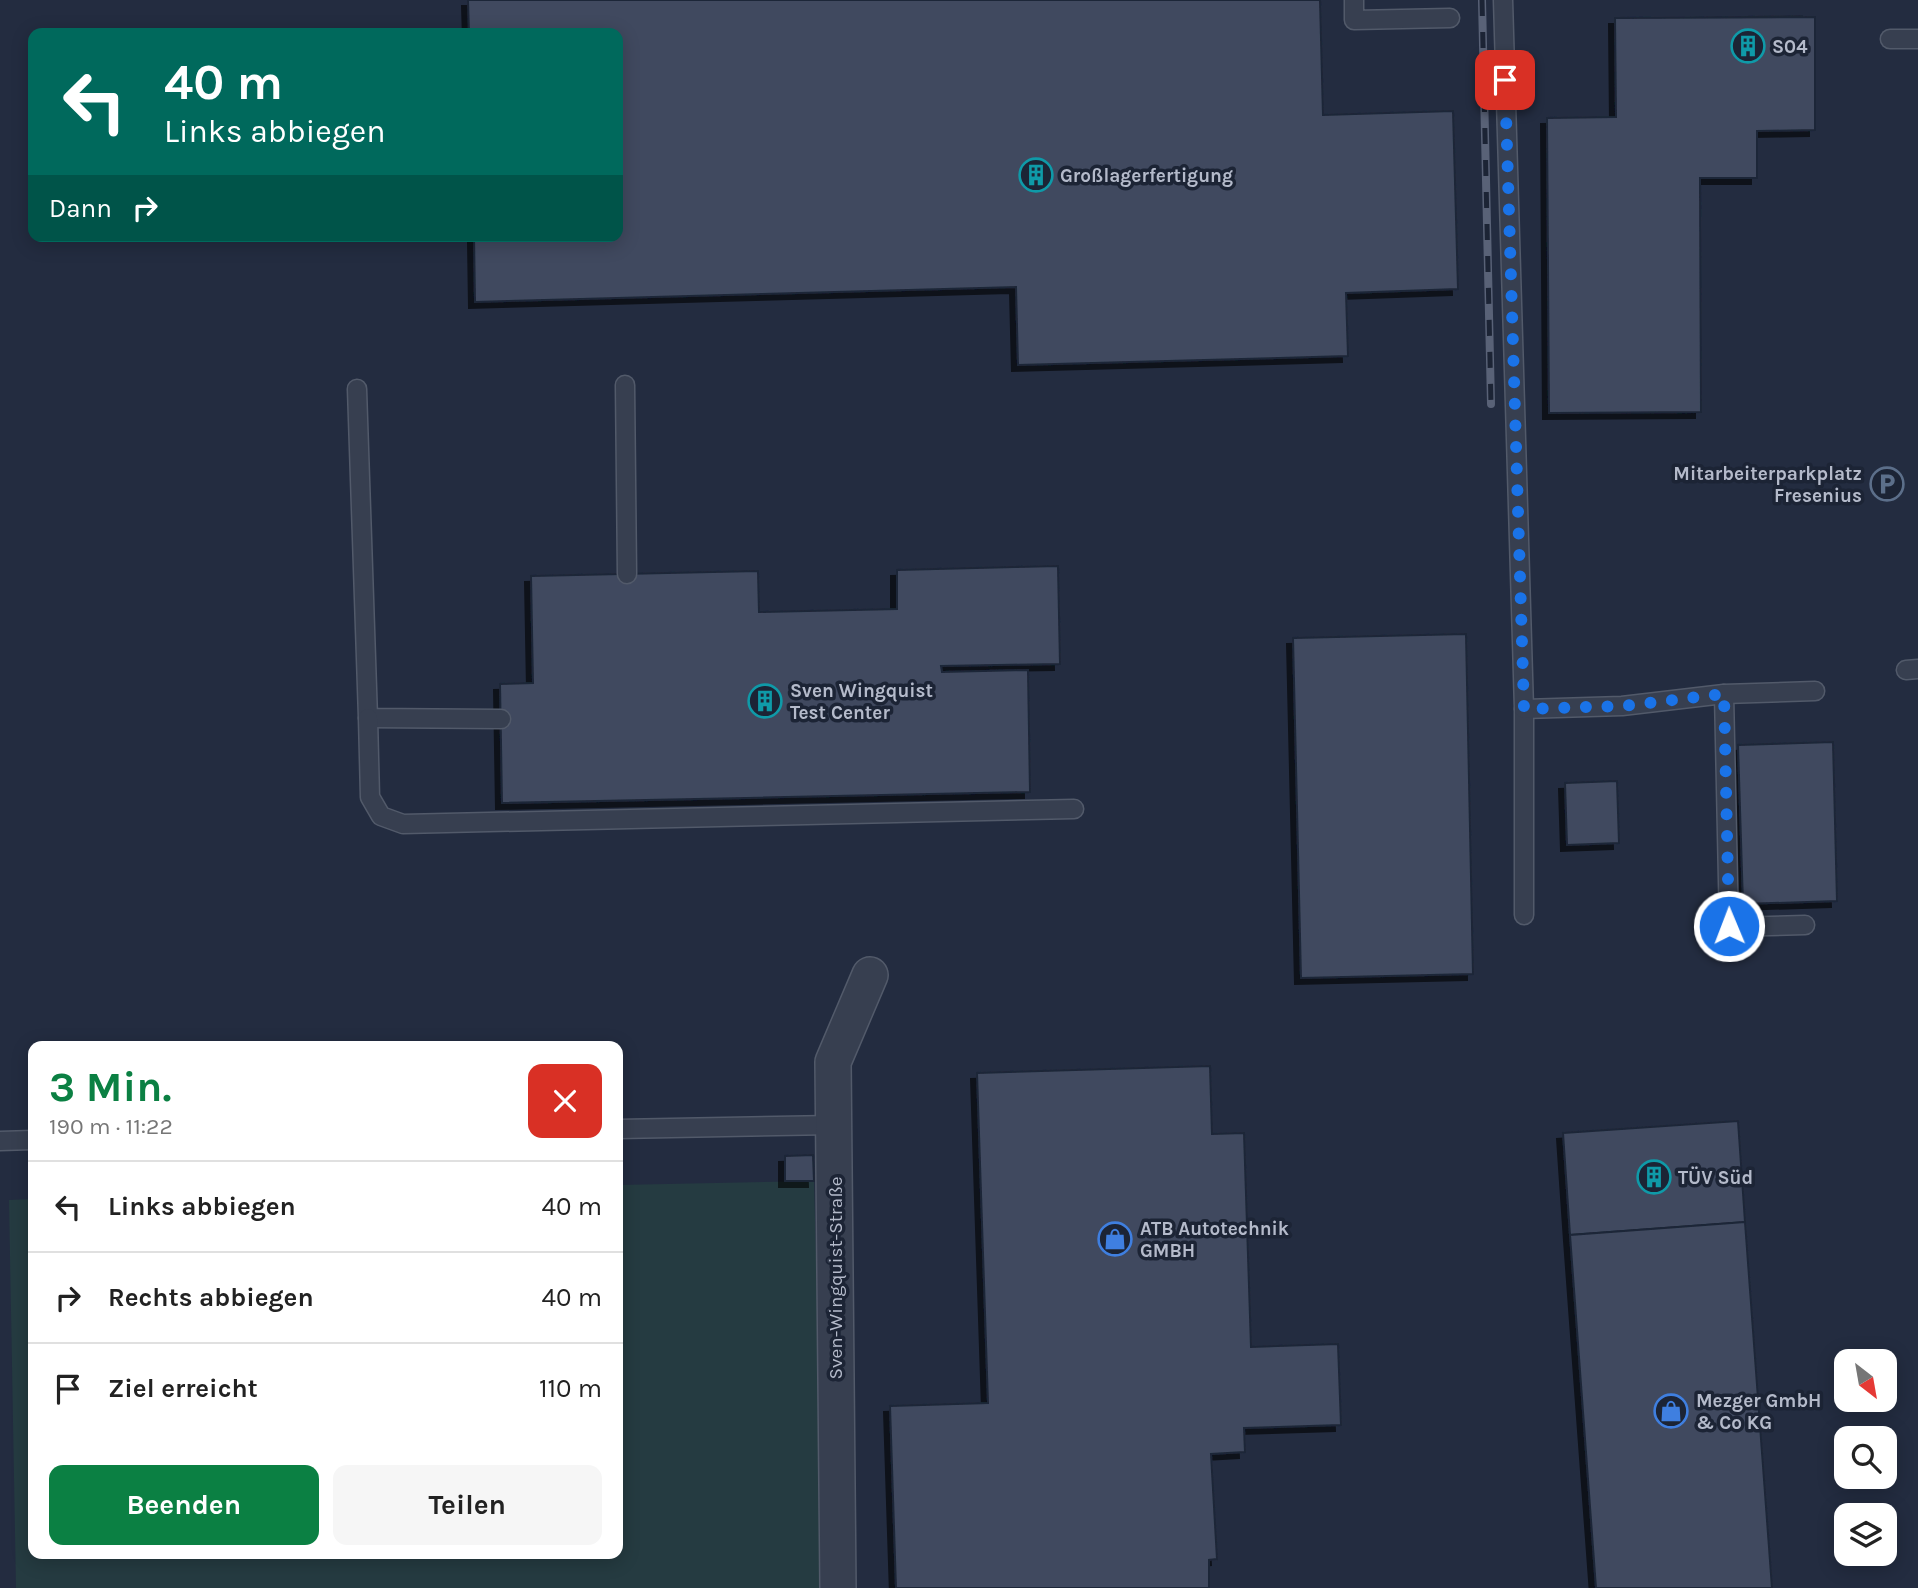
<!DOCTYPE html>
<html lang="de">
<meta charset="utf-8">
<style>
body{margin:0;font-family:Karla,sans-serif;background:#f6f6f6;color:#222;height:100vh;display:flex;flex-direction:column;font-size:26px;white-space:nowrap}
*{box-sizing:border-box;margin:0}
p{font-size:23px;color:#767676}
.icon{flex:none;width:38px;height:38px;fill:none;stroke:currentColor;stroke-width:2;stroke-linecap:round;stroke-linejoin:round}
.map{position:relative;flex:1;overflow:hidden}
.side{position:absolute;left:28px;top:1041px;width:595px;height:518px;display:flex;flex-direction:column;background:#fff;border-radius:14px;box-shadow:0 4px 18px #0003}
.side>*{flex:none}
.top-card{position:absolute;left:28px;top:28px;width:595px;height:214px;border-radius:14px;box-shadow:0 4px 18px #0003;background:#00695c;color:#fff;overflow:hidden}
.needle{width:46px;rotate:149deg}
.tools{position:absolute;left:1834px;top:1349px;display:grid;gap:14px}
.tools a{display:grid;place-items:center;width:63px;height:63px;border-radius:14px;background:#fff;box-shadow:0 4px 18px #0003;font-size:35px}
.pin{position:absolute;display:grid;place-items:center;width:60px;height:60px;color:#fff;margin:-30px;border-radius:14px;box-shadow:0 4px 10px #0006}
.me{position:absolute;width:77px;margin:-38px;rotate:359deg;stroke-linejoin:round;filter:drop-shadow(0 0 5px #0008)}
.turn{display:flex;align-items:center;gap:24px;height:147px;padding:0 21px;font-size:32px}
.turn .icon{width:91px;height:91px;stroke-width:2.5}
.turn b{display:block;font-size:49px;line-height:60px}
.then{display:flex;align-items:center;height:66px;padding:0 21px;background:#0003;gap:14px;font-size:26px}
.round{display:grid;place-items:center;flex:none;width:74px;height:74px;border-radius:14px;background:#f6f6f6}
.headline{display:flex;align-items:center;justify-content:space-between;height:119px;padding:0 21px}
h1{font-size:42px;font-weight:700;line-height:52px;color:#0b8043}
.cta{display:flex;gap:14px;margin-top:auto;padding:14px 21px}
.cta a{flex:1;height:80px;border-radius:14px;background:#0b8043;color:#fff;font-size:28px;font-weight:700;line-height:80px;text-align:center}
.cta a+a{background:#f6f6f6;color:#222}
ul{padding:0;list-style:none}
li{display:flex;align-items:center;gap:21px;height:91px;padding:0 21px;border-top:2px solid #e0e0e0}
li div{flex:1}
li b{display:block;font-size:26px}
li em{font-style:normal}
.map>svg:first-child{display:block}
.green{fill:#253b41}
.building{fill:#3f4a5f;stroke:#1e2637;stroke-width:2;filter:url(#shadow)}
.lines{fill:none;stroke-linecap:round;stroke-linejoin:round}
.lane-casing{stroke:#525a6a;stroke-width:21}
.street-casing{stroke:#525a6a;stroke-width:38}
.lane{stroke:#373f50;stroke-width:18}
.street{stroke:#373f50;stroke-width:35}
.rail-casing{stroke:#596277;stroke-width:8}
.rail{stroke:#1c2435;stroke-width:5;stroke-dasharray:16;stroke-linecap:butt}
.route{stroke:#1a73e8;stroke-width:12;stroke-dasharray:0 21.6}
.labels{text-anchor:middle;stroke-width:7;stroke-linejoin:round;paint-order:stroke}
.poi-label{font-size:19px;font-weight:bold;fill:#b4baca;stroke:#1c2435;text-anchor:start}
.street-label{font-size:19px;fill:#b4baca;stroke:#1c2435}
</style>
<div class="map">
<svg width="1918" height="1588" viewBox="0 0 1918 1588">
<defs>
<filter id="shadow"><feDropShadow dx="-6" dy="6" stdDeviation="0" flood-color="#0009"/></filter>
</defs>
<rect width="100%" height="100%" fill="#232c40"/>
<polygon class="green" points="814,1181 825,1588 16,1588 9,1200 33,1199 33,1554 618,1554 618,1185"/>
<g class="building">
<polygon points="468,0 1320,0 1323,115 1453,111 1458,289 1346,293 1348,356 1018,365 1016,287 475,302 474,236 618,236 618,33 469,33"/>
<polygon points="1802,16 1802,74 1694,76 1693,18"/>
<polygon points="1815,17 1815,130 1757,131 1757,178 1700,178 1701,412 1549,413 1547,118 1616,117 1615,18"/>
<polygon points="1058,566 1060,664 941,666 942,672 1028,670 1030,792 502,803 500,684 533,683 531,576 758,571 759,612 897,609 897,570"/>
<polygon points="1466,634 1473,974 1301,978 1293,638"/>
<polygon points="1833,742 1837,901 1743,904 1738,745"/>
<polygon points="1617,781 1619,843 1567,845 1565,783"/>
<polygon points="1210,1066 1212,1134 1244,1133 1251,1347 1338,1344 1341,1425 1244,1428 1245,1452 1211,1454 1217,1559 1209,1560 1209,1588 896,1588 890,1406 988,1403 977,1073"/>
<polygon points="1738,1121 1745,1222 1570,1235 1563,1133"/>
<polygon points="813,1155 814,1181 785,1181 785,1156"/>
<polygon points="1745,1222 1772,1588 1596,1588 1570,1235"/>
</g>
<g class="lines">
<defs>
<g id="lane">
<polyline points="1354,0 1354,20 1450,18"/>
<polyline points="1503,0 1524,709 1524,915"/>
<polyline points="1890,39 1918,39"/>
<polyline points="625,385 627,574"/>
<polyline points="357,389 368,718 501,719"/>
<polyline points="1906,670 1918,669"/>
<polyline points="1724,694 1729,927 1805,925"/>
<polyline points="1524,709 1622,706 1724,694 1815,691"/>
<polyline points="368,718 370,797 381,816 403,824 1074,809"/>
<polyline points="618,1129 834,1125"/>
<polyline points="0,1141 33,1140"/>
</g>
<polyline id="street" points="838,1588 833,1062 870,975"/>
</defs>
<use href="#lane" class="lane-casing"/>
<use href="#street" class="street-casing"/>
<use href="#lane" class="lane"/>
<use href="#street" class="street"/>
<defs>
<polyline id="rail" points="1482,0 1491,404"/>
</defs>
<use href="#rail" class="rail-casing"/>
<use href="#rail" class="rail"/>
</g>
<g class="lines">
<polyline class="route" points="1505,80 1524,709 1622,706 1724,694 1729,926"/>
</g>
<defs>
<symbol id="building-ring" viewBox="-11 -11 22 22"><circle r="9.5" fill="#1c2435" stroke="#0f9aa8" stroke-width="1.5"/><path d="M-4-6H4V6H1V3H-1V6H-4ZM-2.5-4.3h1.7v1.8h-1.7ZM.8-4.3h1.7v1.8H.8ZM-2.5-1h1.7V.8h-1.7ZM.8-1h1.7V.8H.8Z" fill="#0f9aa8"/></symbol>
<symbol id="parking-ring" viewBox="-11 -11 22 22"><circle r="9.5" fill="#1c2435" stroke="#5c6f8a" stroke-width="1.5"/><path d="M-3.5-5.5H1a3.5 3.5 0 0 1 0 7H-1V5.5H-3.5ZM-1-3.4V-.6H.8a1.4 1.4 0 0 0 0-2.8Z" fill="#5c6f8a"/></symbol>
<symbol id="shop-ring" viewBox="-11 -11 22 22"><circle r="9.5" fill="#1c2435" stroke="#3f7fe0" stroke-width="1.5"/><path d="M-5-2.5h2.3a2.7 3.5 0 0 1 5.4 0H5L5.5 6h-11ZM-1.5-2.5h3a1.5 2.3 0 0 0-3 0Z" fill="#3f7fe0"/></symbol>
</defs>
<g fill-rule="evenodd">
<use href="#building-ring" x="1729" y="27" width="38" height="38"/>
<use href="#building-ring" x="1017" y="156" width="38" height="38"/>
<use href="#parking-ring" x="1868" y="465" width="38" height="38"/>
<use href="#building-ring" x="746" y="682" width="38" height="38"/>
<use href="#building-ring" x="1635" y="1158" width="38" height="38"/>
<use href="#shop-ring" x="1096" y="1220" width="38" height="38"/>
<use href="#shop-ring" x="1652" y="1392" width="38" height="38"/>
</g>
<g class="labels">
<g class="poi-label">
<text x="1772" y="53">S04</text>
<text x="1060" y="182">Großlagerfertigung</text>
<text x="1862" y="480" text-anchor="end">Mitarbeiterparkplatz<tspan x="1862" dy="22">Fresenius</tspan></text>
<text x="790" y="697">Sven Wingquist<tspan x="790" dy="22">Test Center</tspan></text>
<text x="1678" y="1184">TÜV Süd</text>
<text x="1140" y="1235">ATB Autotechnik<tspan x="1140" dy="22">GMBH</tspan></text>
<text x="1696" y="1407">Mezger GmbH<tspan x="1696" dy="22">&amp; Co KG</tspan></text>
</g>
<g class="street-label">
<text transform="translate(835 1278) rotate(-90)" y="7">Sven-Wingquist-Straße</text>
</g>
</g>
</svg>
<div class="tools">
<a><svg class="needle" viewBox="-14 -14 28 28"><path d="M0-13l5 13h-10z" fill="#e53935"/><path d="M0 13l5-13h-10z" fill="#767676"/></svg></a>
<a><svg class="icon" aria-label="search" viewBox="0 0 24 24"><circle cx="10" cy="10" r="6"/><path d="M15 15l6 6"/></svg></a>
<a><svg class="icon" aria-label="layers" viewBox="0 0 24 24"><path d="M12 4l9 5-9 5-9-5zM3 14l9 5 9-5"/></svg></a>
</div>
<div class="pin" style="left:1505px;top:80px;background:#d93025"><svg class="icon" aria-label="arrive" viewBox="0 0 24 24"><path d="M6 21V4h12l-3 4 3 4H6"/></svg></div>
<svg class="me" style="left:1729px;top:926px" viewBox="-20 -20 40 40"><circle r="17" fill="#1a73e8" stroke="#fff" stroke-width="3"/><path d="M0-11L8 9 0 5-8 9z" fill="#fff"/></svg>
<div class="top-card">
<div class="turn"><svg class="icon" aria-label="left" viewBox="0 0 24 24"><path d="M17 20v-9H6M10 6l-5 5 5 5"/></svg><div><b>40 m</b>Links abbiegen</div></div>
<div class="then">Dann<svg class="icon" aria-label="right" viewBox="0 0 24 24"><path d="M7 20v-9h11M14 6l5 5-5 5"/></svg></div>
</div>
<section class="side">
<div class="headline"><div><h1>3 Min.</h1><p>190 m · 11:22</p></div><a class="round" style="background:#d93025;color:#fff"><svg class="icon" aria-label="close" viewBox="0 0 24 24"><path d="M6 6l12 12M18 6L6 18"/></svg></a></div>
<ul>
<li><svg class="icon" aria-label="left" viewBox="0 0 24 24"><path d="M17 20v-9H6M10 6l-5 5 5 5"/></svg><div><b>Links abbiegen</b></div><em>40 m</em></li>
<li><svg class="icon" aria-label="right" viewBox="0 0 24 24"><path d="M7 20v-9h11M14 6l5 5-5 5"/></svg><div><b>Rechts abbiegen</b></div><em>40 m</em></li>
<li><svg class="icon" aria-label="arrive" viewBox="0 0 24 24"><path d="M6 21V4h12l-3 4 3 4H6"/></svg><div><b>Ziel erreicht</b></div><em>110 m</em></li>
</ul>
<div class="cta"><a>Beenden</a><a>Teilen</a></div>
</section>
</div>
